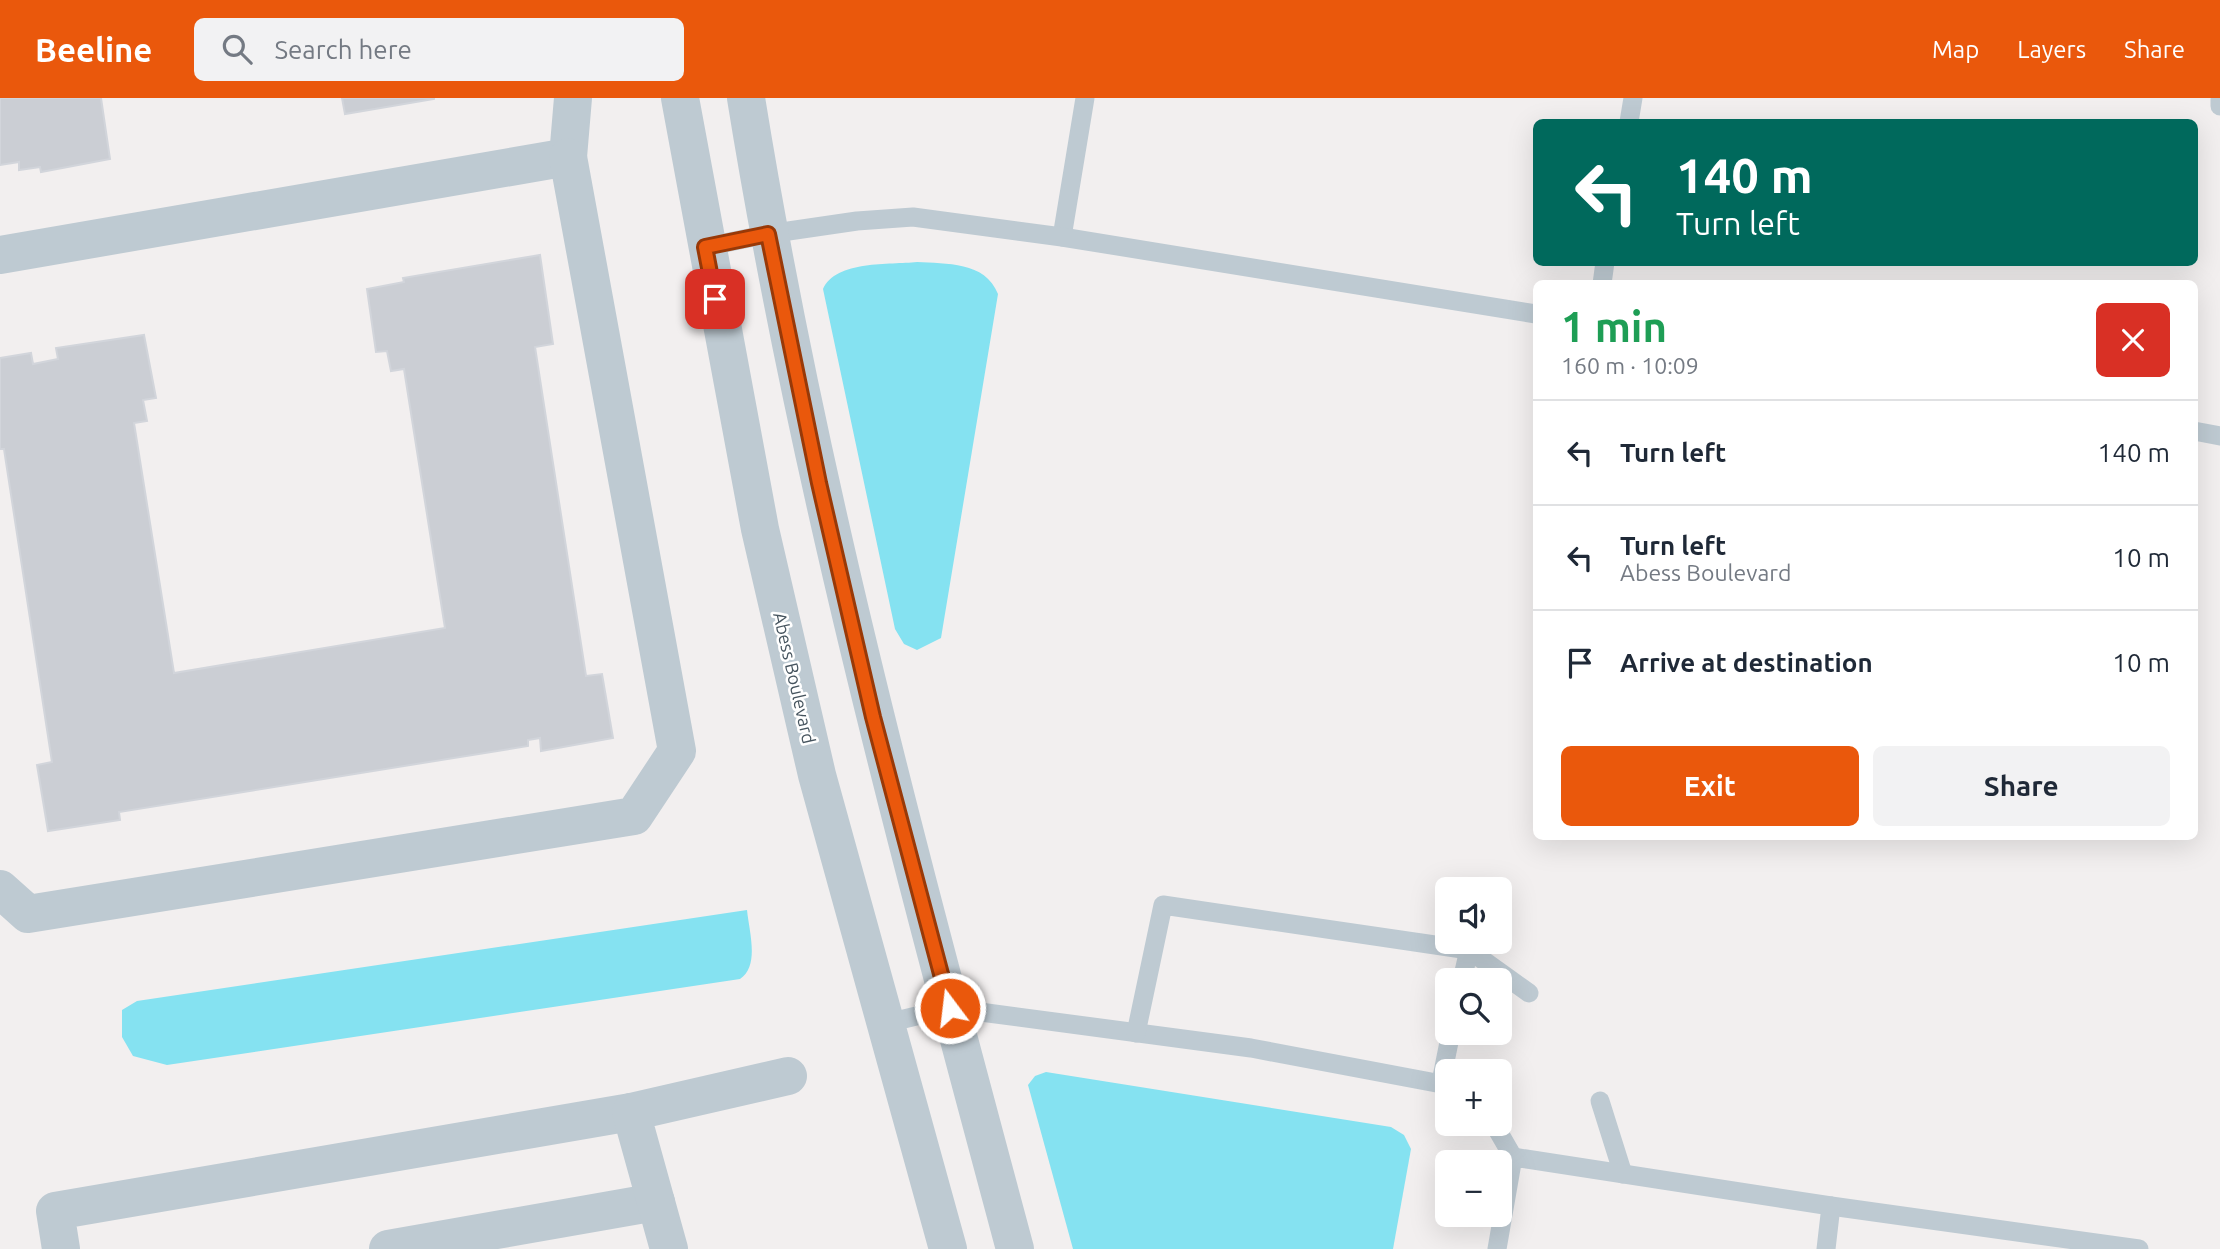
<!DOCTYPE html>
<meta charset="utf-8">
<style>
body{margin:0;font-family:Ubuntu,sans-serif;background:#f2f2f3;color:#1f2937;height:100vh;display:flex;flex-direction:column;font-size:26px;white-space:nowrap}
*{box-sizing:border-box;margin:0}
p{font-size:23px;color:#747a83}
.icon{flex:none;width:38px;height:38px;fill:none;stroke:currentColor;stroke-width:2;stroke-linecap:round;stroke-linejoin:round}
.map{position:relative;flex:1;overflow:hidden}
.panel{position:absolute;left:1533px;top:182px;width:665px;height:560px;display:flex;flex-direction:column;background:#fff;border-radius:10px;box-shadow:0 7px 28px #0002}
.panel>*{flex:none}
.guide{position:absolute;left:1533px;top:21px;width:665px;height:147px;border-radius:10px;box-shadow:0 7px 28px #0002;background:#00695c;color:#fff;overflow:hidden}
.fabs{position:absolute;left:1435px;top:779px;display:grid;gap:14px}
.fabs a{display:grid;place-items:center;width:77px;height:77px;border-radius:10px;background:#fff;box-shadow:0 7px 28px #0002;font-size:35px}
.pin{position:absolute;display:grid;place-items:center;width:60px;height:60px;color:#fff;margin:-30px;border-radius:14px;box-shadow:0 4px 10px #0006}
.me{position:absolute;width:77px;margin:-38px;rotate:345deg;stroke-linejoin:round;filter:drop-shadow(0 0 5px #0008)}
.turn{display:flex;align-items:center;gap:24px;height:147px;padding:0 28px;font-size:32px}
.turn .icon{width:91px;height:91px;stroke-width:2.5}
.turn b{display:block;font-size:49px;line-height:60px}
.round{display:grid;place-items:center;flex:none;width:74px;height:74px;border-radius:10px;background:#f2f2f3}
.summary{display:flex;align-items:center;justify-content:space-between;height:119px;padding:0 28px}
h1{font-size:42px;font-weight:700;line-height:52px;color:#1e9e55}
.cta{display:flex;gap:14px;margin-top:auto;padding:14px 28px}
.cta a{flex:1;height:80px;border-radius:10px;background:#ea580c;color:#fff;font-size:28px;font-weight:700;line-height:80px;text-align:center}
.cta a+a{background:#f2f2f3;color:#1f2937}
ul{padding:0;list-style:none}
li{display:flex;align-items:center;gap:21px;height:105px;padding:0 28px;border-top:2px solid #e0e1e3}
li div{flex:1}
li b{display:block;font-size:26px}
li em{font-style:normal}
header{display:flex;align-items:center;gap:42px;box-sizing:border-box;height:98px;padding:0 35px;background:#ea580c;color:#fff}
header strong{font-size:33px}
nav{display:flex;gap:38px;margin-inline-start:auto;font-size:24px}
.search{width:490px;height:63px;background:#f2f2f3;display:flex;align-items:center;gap:18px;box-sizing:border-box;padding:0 24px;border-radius:10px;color:#747a83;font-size:26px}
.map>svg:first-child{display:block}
.water{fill:#85e2f1}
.building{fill:#cbced4;stroke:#d2d5db;stroke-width:2}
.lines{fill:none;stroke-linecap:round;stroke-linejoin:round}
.service{stroke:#becad2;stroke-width:19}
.minor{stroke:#becad2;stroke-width:38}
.route-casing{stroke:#983908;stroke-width:18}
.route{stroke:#ea580c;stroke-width:12}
.labels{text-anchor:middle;stroke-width:5;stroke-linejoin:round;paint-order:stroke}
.street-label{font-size:18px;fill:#46545e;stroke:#fff}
</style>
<header>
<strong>Beeline</strong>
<div class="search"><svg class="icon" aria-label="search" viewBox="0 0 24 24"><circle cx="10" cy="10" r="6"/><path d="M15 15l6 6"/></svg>Search here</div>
<nav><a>Map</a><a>Layers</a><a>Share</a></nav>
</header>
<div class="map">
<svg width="2220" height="1151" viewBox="0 0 2220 1151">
<rect width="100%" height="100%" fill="#f2efef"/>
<g class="water">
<path d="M917 164C946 166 985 163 998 196L941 540 917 552 904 546 895 531 823 191C836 162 890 167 917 164Z"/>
<path d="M747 812C749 833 760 868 740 881L167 967 133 958 122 939V912L137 903Z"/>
<polygon points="1046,974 1391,1029 1404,1037 1411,1051 1393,1151 1073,1151 1028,987 1035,978"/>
</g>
<g class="building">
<polygon points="0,0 101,0 110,61 41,74 40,69 19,72 19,64 0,67"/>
<polygon points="342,0 434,0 434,1 345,16"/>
<polygon points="540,157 553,246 535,249 586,578 602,576 613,640 541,653 540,640 528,642 528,648 119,714 120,722 48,733 37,667 52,664 4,351 0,351 0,260 31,255 33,266 58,261 56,250 144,237 156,300 143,302 147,323 134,325 174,575 445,530 404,271 391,273 387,253 376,254 367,191 404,184 403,180"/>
</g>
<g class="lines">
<g class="service">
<polyline points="2220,2 2220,8"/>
<polyline points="1629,24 1633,0"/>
<polyline points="1062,139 1085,0"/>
<polyline points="705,149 768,136 857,123 913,119 1062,139 1536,216"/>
<polyline points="1602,186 1605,164"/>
<polyline points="2194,333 2220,338"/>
<polyline points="1469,852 1529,895"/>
<polyline points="887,925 950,910 1251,950 1447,987"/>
<polyline points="1136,935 1163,807 1469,852 1462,882"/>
<polyline points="1441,984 1451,934"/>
<polyline points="1600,1003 1623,1076"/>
<polyline points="1494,1026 1513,1059"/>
<polyline points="1831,1108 2139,1151"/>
<polyline points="1497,1151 1513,1059 1831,1108 1826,1151"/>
</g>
<g class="minor">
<polyline points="680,0 760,431 817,677 948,1151"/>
<path d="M746 0C809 390 913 770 1015 1151"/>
<polyline points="0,157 568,59 573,0"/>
<polyline points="0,791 28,816 634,718 677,653 568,59"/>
<polyline points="61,1151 55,1113 631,1014"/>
<polyline points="388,1151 656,1104"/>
<polyline points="669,1151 631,1014 788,978"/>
</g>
</g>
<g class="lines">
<defs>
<polyline id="route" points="715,201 705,149 768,136 819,385 873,619 950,910"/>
</defs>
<use href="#route" class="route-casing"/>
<use href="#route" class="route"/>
</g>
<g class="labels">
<g class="street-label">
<text transform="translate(794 580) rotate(77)" y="6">Abess Boulevard</text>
</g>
</g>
</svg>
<div class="fabs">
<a><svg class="icon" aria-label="sound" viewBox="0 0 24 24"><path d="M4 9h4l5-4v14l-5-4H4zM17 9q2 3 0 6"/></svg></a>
<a><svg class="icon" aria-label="search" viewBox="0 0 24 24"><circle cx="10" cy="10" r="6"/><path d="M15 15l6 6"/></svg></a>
<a>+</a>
<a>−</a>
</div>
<div class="pin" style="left:715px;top:201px;background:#d93025"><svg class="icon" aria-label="arrive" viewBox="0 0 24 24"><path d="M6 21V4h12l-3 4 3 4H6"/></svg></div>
<svg class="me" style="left:950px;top:910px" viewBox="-20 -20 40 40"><circle r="17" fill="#ea580c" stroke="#fff" stroke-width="3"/><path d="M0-11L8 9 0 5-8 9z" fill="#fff"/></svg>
<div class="guide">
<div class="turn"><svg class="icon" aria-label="left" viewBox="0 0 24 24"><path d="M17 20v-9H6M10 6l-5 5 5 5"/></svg><div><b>140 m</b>Turn left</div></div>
</div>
<section class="panel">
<div class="summary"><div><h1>1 min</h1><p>160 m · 10:09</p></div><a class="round" style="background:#d93025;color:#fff"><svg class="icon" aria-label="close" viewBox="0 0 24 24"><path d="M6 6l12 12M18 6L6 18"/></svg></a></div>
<ul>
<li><svg class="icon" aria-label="left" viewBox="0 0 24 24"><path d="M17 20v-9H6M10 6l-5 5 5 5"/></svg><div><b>Turn left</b></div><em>140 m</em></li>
<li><svg class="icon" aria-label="left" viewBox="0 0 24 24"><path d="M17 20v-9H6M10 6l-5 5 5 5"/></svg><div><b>Turn left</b><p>Abess Boulevard</p></div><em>10 m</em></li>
<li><svg class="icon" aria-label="arrive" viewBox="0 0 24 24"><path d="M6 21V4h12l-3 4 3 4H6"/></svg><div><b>Arrive at destination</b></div><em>10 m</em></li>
</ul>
<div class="cta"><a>Exit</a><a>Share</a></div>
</section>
</div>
